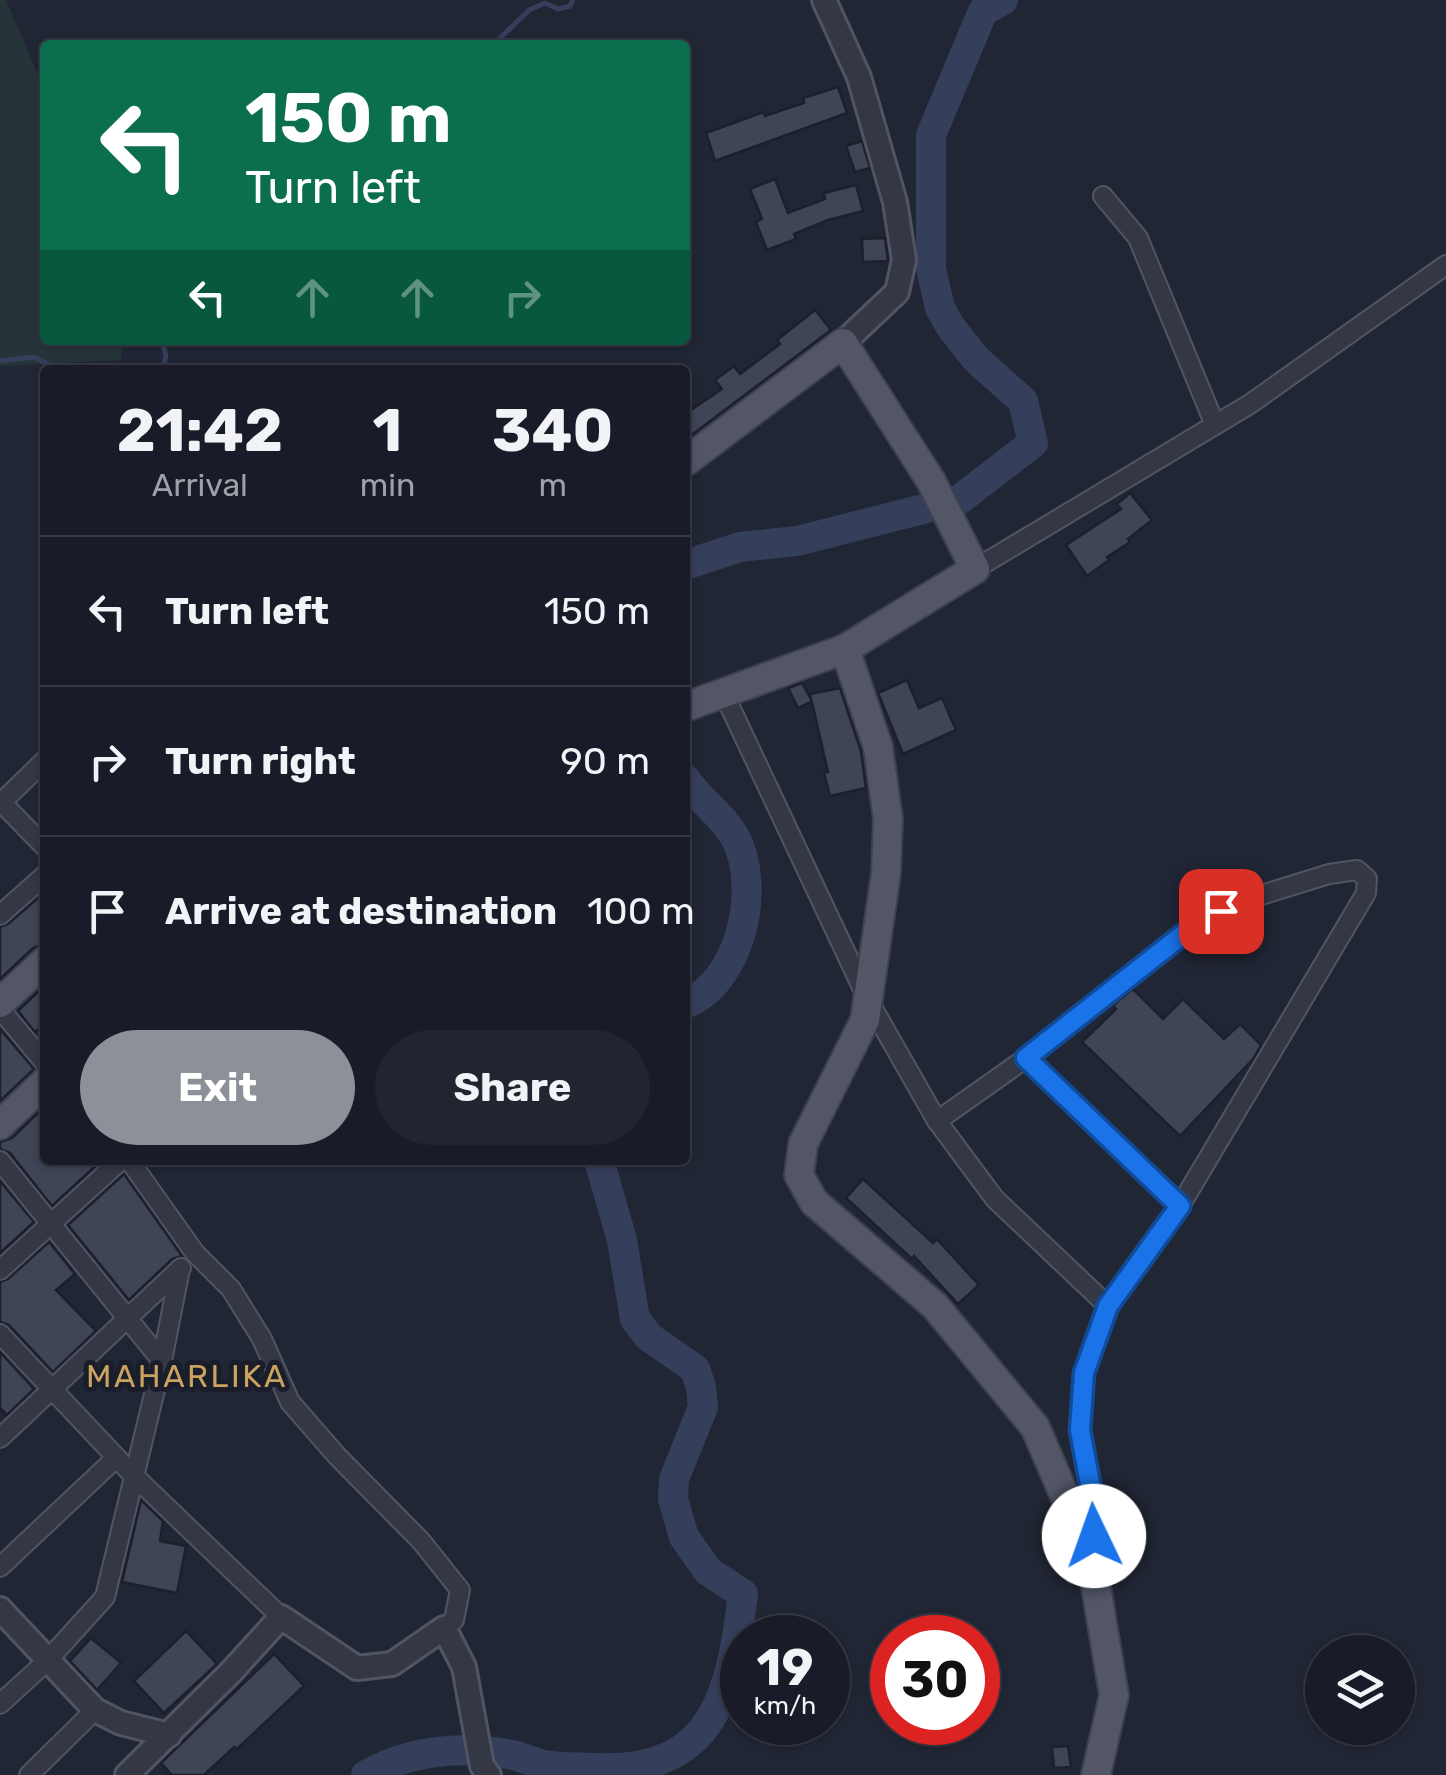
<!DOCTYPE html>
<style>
body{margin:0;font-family:Rubik,sans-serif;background:#222530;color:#f1f3f6;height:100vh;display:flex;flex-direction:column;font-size:38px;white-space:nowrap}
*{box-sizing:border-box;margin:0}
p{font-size:32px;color:#9fa1a8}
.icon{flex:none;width:55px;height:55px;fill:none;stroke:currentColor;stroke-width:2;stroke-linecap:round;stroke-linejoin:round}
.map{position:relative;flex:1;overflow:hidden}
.sheet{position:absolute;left:40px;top:365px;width:650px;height:800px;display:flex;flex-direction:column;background:#191c28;border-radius:10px;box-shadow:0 2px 8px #0004,0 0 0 2px #373a45}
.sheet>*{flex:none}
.top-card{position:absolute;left:40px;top:40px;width:650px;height:305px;border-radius:10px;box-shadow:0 2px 8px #0004,0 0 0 2px #373a45;background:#0b6e4f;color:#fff;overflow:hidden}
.tools{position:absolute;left:1305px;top:1635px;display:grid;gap:20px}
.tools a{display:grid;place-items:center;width:110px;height:110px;border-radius:50%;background:#191c28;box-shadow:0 2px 8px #0004,0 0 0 2px #373a45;font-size:50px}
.speed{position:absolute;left:720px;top:1615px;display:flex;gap:20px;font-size:50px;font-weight:700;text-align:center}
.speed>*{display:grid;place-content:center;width:130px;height:130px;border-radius:50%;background:#191c28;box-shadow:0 2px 8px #0004,0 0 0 2px #373a45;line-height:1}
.speed small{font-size:25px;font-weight:400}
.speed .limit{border:15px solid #d22;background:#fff;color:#111}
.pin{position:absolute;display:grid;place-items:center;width:85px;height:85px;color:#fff;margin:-42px;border-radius:20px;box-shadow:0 5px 15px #0006}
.me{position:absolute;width:110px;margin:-55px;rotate:357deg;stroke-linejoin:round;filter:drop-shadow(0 0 8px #0008)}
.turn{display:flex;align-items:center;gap:35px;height:210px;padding:0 40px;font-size:45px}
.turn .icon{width:130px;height:130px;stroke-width:2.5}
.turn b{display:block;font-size:70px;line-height:85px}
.lanes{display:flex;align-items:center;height:95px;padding:0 40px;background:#0003;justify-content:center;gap:50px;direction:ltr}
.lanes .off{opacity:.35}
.eta{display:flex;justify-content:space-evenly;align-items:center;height:170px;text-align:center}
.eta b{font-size:60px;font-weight:700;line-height:70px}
.cta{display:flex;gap:20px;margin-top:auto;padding:20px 40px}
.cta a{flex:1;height:115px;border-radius:60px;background:#8c9099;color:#fff;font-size:40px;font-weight:700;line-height:115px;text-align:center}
.cta a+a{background:#222530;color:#f1f3f6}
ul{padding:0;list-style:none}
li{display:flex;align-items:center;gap:30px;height:150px;padding:0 40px;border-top:2px solid #373a45}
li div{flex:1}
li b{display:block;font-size:38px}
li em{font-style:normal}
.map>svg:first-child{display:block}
.green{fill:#263439}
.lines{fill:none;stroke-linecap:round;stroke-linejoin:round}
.stream{stroke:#353e5b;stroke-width:5}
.river{stroke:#353e5b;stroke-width:30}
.building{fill:#3f4556;stroke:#1c1f2c;stroke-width:2.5}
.minor-casing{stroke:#515563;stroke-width:22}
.tertiary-casing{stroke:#515563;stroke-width:28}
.primary-casing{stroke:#3d414f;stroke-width:32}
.minor{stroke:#343845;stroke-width:18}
.tertiary{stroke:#343845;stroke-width:22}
.primary{stroke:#525666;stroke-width:28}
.route-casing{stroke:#114b97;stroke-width:25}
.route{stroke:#1a73e8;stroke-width:18}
.labels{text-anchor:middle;stroke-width:10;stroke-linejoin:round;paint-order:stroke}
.quarter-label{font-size:32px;letter-spacing:2.5px;fill:#cba361;stroke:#1a1d2a}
</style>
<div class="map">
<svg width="1446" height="1775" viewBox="0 0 1446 1775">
<rect width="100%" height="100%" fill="#212635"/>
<polygon class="green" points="0,0 6,0 45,91 45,340 122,340 121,360 0,366"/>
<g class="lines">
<g class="stream">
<polyline points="493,45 529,10 545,3 558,9 570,6 573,0"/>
<polyline points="162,340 166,356 162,370"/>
<polyline points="0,361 34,357 59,370"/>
</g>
<g class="river">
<polyline points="685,565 740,547 797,541 959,500 1033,443 1023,401 976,359 950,326 940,308 931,269 931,135 983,11 1003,0"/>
<path d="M685 779C700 801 723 815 736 839 761 889 741 982 685 1004"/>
<path d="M366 1775C409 1751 459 1746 508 1754 520 1756 532 1762 544 1765 561 1768 581 1767 598 1768 716 1773 731 1690 743 1594L708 1571 684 1537 673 1499 674 1479 703 1407 701 1387 695 1369 649 1337 635 1319 622 1240 599 1160"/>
</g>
</g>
<g class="building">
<polygon points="838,87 847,113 715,161 706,133 764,112 765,116 804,103 803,98"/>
<polygon points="862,141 870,168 855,172 846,146"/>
<polygon points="775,179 788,213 825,199 824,193 856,185 863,211 828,220 794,234 796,239 767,250 756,222 762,219 750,189"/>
<polygon points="885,238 888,261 863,262 862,239"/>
<polygon points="815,310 831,330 685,440 685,414 722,389 715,380 734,366 740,374 780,344 777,340"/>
<polygon points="1130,493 1152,520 1128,539 1130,542 1107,557 1109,560 1087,576 1066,545 1121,509 1117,504"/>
<polygon points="907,680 919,708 942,698 956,730 903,754 878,693"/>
<polygon points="802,683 812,701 798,708 788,688"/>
<polygon points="840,688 861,751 866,788 830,796 824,773 828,772 810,694"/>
<polygon points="45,892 45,944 33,948 0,979 0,927 8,924"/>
<polygon points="45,985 45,1024 35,1032 18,1011"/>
<polygon points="1133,989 1163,1019 1183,999 1224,1039 1240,1024 1261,1045 1253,1059 1180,1136 1082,1042 1116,1009 1113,1005"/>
<polygon points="0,1029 34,1069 0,1101"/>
<polygon points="45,1106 45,1160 102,1160 52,1206 10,1153 0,1149 0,1142 12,1138"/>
<polygon points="124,1174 182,1256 172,1259 129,1300 68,1225"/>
<polygon points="863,1179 933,1243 937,1239 979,1285 958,1304 914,1256 912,1259 846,1198"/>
<polygon points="0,1181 34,1222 0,1253"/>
<polygon points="49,1242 75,1274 56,1290 96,1331 53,1372 9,1325 0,1322 0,1282 8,1279"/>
<polygon points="0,1352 34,1389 7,1415 0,1408"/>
<polygon points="141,1500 163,1521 160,1541 186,1546 177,1593 122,1582"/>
<polygon points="186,1631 217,1664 164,1713 134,1681"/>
<polygon points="91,1638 121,1663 97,1690 70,1661"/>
<polygon points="274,1654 304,1686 237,1749 234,1747 204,1775 172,1775 161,1763"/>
<polygon points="1068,1746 1071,1767 1054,1768 1052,1747"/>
</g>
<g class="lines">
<defs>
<g id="minor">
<polyline points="1103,196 1138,238 1215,425"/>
<polyline points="975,569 1250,404 1446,265"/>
<polyline points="724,694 868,1000 937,1121 1026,1058 1200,921 1242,901 1329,874 1357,870 1367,879 1366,893 1180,1206 1108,1306 1084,1373 1081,1430 1096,1516 1092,1551"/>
<polyline points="1,802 45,847"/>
<polyline points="0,804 45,760"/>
<polyline points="0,915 45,875"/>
<polyline points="0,1009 45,1063"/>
<polyline points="1026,1058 1180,1206"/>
<polyline points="937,1121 995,1199 1108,1306"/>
<polyline points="129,1160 195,1253 231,1289 262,1339 290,1402 337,1456 421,1541 460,1590 454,1620 444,1628"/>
<polyline points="0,1161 162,1361"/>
<polyline points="0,1270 121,1160"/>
<polyline points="0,1334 133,1475 281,1617"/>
<polyline points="0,1438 181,1268"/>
<polyline points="0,1567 116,1458"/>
<polyline points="0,1704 47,1661 105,1597 162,1361 180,1269"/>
<polyline points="29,1775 95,1710"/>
</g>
<g id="tertiary">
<polyline points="824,0 859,77 895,202 904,260 897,292 843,343"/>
<polyline points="0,1609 95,1710 121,1723 169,1735"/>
<polyline points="127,1775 231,1672 281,1617 357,1668 392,1664 444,1628 464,1667 482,1766 489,1775"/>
</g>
<g id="primary">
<polyline points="685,462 843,343 931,481 975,569 845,649 685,707"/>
<polyline points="845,649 878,747 888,819 886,873 865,1020 803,1144 799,1175 814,1202 935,1306 1035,1427 1091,1557 1114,1695 1096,1775"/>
<polyline points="0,1003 45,961"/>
<polyline points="0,1125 45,1082"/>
</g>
</defs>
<use href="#minor" class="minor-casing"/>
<use href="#tertiary" class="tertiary-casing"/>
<use href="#primary" class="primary-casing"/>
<use href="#minor" class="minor"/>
<use href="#tertiary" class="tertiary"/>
<use href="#primary" class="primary"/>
</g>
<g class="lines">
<defs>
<polyline id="route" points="1094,1536 1096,1516 1080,1430 1084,1373 1108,1306 1180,1206 1026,1058 1200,921 1221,911"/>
</defs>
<use href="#route" class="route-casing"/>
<use href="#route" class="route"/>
</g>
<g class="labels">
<g class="quarter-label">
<text x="187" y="1387">MAHARLIKA</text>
</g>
</g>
</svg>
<div class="tools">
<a><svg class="icon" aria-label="layers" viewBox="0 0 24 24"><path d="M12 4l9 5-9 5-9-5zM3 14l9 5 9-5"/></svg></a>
</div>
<div class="speed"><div>19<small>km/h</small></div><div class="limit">30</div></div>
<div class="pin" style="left:1221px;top:911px;background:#d93025"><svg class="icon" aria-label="arrive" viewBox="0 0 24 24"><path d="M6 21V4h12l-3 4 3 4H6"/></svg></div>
<svg class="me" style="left:1094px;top:1536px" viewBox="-20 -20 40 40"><circle r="19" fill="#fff"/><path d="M0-13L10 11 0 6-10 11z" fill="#1a73e8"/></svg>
<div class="top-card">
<div class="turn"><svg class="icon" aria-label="left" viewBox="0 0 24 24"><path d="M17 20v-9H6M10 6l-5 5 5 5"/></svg><div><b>150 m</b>Turn left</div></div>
<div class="lanes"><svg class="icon" aria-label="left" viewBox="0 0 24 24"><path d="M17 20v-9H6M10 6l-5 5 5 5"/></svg><svg class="icon off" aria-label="ahead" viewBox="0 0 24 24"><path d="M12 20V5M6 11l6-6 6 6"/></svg><svg class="icon off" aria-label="ahead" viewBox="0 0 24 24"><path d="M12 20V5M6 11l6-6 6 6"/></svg><svg class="icon off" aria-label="right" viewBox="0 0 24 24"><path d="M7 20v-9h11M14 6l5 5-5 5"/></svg></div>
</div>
<section class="sheet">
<div class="eta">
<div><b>21:42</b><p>Arrival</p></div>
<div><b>1</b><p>min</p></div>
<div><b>340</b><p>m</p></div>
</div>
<ul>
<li><svg class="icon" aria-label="left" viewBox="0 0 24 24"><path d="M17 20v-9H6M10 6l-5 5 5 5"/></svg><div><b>Turn left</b></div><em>150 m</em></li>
<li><svg class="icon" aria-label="right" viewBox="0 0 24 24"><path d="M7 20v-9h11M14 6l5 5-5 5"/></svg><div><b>Turn right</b></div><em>90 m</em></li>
<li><svg class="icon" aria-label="arrive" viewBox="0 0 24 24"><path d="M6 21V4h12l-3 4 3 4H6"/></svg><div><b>Arrive at destination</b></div><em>100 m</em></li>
</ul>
<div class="cta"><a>Exit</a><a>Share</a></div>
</section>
</div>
